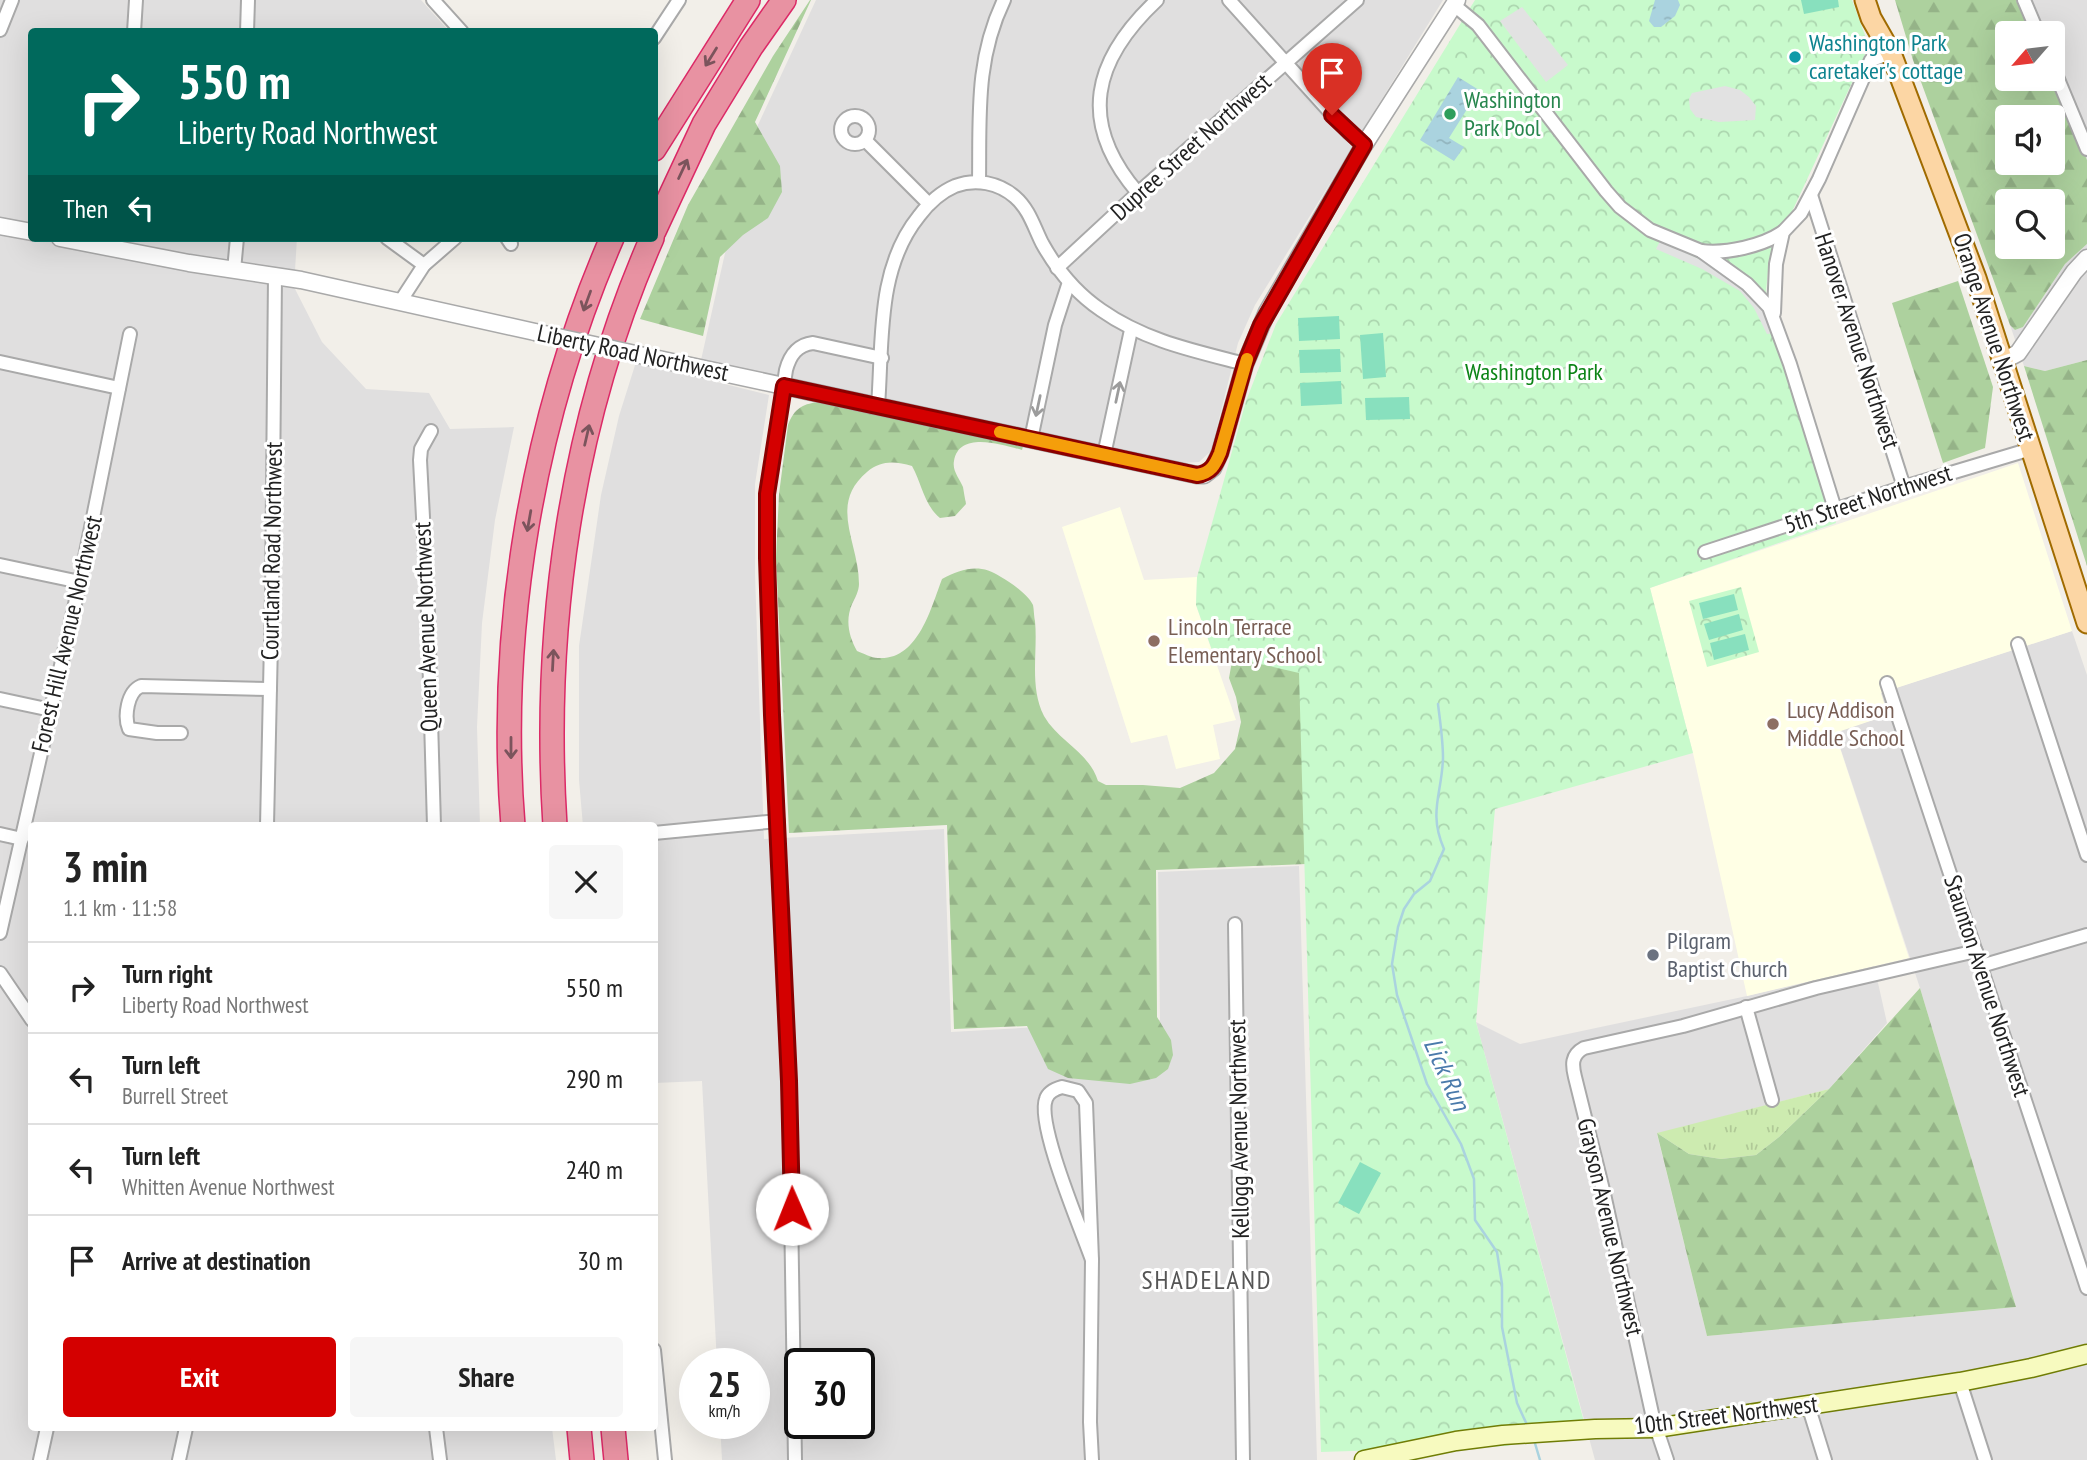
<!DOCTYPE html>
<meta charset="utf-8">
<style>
body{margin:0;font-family:"PT Sans Narrow",sans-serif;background:#f6f6f6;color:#222;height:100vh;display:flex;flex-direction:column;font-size:26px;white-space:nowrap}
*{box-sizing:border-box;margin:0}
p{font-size:23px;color:#767676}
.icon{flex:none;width:38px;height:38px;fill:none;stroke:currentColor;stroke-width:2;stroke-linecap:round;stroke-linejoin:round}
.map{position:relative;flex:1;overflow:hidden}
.drawer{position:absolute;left:28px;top:822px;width:630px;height:609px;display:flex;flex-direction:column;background:#fff;border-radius:7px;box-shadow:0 7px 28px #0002}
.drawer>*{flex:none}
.guide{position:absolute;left:28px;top:28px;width:630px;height:214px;border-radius:7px;box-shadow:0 7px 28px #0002;background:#00695c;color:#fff;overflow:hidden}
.needle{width:46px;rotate:242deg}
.buttons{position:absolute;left:1995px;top:21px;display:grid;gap:14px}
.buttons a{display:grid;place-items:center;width:70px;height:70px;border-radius:7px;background:#fff;box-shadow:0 7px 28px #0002;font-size:35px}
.speed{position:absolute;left:679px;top:1348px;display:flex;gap:14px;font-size:35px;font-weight:700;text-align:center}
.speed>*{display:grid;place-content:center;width:91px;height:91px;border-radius:50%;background:#fff;box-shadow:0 7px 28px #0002;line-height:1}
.speed small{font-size:18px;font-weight:400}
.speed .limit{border:4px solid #111;border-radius:10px;background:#fff;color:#111}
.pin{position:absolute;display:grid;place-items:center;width:60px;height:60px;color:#fff;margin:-72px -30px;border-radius:50% 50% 50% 0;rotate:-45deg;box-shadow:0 0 7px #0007}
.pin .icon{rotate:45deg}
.me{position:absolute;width:77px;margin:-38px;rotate:359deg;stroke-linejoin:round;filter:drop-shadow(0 0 5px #0008)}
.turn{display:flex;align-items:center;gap:24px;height:147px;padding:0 35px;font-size:32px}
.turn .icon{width:91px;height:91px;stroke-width:2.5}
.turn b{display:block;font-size:49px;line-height:60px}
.then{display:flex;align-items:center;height:66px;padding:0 35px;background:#0003;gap:14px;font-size:26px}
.round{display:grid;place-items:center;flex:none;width:74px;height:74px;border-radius:7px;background:#f6f6f6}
.head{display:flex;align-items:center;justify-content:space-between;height:119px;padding:0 35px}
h1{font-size:42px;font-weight:800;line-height:52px}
.action{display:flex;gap:14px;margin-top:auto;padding:14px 35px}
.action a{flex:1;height:80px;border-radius:7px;background:#d40000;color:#fff;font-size:28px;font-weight:800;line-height:80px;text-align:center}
.action a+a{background:#f6f6f6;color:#222}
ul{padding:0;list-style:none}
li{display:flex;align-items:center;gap:21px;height:91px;padding:0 35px;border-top:2px solid #e0e0e0}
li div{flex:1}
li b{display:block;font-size:26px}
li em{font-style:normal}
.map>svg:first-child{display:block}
.residential{fill:#e0dfdf;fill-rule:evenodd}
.education{fill:#ffffe5}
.grass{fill:url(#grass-tufts)}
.forest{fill:url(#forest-firs);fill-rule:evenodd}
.park{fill:url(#park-crowns)}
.pitch{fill:#88e0be}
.parking{fill:#e2e2e2}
.water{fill:url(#water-ripples)}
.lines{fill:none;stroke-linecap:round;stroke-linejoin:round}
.stream{stroke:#aad3df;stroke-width:2.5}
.minor-casing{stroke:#a9a9a9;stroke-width:16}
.tertiary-casing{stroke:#a9a9a9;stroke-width:19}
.secondary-casing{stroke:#707d05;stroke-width:21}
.primary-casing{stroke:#a06b00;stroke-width:23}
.motorway-casing{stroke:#dc2a67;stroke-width:26}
.minor{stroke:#fff;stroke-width:12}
.tertiary{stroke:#fff;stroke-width:16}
.secondary{stroke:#f7fabf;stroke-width:18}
.primary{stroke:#fcd6a4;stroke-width:19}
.motorway{stroke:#e892a2;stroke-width:23}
.tertiary-bridge-casing{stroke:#a9a9a9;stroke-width:19;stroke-linecap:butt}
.tertiary-bridge{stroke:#fff;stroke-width:16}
.oneway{stroke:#7b545c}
.oneway2{stroke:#9c9c9c}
.route-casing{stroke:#8a0000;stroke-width:18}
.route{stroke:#d40000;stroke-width:12}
.slow{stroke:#f59e0b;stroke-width:12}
.culture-dot{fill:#0f9aa8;stroke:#fff;stroke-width:2.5}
.leisure-dot{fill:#2e9e5b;stroke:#fff;stroke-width:2.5}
.education-dot{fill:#8d6e63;stroke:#fff;stroke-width:2.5}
.worship-dot{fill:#6b7280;stroke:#fff;stroke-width:2.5}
.labels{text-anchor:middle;stroke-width:6;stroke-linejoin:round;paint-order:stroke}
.culture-label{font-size:24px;fill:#0d838f;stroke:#fff;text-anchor:start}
.leisure-label{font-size:24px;fill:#27864d;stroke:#fff;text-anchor:start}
.street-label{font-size:24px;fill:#222;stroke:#fff}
.park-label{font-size:24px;fill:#0c8416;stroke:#fff}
.education-label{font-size:24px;fill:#785e54;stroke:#fff;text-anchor:start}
.worship-label{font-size:24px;fill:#5b616d;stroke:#fff;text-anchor:start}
.water-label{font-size:26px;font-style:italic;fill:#4a7aab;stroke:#fff}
.neighbourhood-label{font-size:26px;letter-spacing:2px;fill:#555;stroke:#fff}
</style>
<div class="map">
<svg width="2087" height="1460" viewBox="0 0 2087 1460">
<defs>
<pattern id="grass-tufts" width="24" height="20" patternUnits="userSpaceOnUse" patternTransform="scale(1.75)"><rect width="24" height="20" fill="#cdebb0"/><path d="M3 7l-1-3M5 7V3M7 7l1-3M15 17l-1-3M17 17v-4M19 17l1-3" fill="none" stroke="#b0c997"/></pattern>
<pattern id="forest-firs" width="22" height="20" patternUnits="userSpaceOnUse" patternTransform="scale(1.75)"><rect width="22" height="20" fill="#add19e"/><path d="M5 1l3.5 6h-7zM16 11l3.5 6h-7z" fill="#95b388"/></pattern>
<pattern id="park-crowns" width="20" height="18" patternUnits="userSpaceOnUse" patternTransform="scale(1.75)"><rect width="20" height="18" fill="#c8facc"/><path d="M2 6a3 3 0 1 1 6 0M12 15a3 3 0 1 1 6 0" fill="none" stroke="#acd6af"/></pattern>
<pattern id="water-ripples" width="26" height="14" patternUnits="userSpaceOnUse" patternTransform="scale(1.75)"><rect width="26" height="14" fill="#aad3df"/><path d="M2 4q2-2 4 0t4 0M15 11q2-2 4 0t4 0" fill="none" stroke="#92b5bf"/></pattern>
</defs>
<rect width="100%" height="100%" fill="#f2efe9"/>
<g class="residential">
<polygon points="0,0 421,0 449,31 32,32 32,238 297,238 294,287 322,342 366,389 429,393 450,429 514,427 495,520 482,623 477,727 480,826 32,826 32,1428 552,1428 556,1460 0,1460"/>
<polygon points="816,0 1443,0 1255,305 1238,343 1211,451 1199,462 1182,463 701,360 750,142"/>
<polygon points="2016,0 2087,0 2087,160 2051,79 2053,79 2053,33 2031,33"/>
<polygon points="2087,244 2087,360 2045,371 2024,366 2010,325 2015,330 2023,327 2065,264"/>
<path d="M636 362 769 395 755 484V574L764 839 944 829 951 1032 1160 1020 1158 872 1299 866 1317 1460H722L720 1423H754V1363H717L702 1081 655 1083 654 826H583L579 780V646L601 495 619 416ZM800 1363H859V1423H800Z"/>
<polygon points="2072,631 2087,675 2087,1460 1595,1460 1476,1022 1520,1044 1747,996 1874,965 1887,1023 1829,1089 1657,1134 1707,1336 2016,1307 1920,988 1835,732 1888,715 1880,693"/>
</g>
<g class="education">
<polygon points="2018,463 2072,631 1881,693 1888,715 1835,733 1909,958 1747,996 1693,753 1650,588"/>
<polygon points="1120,507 1144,580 1197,577 1196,605 1236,720 1213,725 1220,759 1176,769 1167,735 1131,743 1062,527"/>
</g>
<polygon class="grass" points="1829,1089 1779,1137 1756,1155 1721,1159 1689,1154 1657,1133"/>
<g class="forest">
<polygon points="810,0 811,0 755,122 780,166 782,192 768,218 743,235 720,257 703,336 640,319 688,205 773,56"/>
<path d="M1895 0H2016L2031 33H2007V79H2051L2087 160V244L2065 264 2023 327 2015 330 2010 325 1913 60ZM2007 117H2053V163H2007ZM2007 201H2053V247H2007Z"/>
<polygon points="1958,281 1993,387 1985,448 1943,463 1892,303"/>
<polygon points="2087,360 2087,566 2024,366 2045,371"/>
<path d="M821 402 1024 443 1022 450C1003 445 959 430 954 461 952 471 960 479 963 487 964 493 965 499 966 504L955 516 940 518C924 505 922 484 912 466 895 461 881 460 867 472 828 505 859 542 859 584 859 591 855 598 852 604 845 621 849 636 857 651 863 653 871 658 878 658 918 661 931 608 942 579 962 568 981 563 1001 577 1011 583 1028 594 1033 605 1034 610 1034 617 1035 621 1038 652 1029 687 1044 716 1059 742 1089 752 1098 781L1106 785H1143L1180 788 1214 773 1235 749 1241 722 1236 697 1229 678 1232 661 1247 650 1305 654 1306 864 1156 870 1157 1017 1171 1040 1173 1055 1168 1069 1156 1078 1130 1084 1068 1078 1048 1069 1027 1026 954 1029 947 825 789 833 776 558 779 494 788 425C794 408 804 403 821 402Z"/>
<polygon points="1920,988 2016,1307 1707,1336 1657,1133 1689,1154 1721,1159 1756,1155 1779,1137 1829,1089"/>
</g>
<g class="park">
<polygon points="1475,0 1852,0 1869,46 1769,261 1766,291 1836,523 1650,588 1693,753 1495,809 1476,1022 1586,1429 1506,1446 1321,1452 1299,673 1213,653 1196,605 1197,577 1246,401 1276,324"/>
<polygon points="1741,587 1759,652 1707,667 1689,601"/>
</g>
<g class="pitch">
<polygon points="1801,0 1838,0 1839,7 1804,14"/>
<polygon points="1339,316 1340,339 1299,341 1298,318"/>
<polygon points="1383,333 1386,377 1363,379 1360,335"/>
<polygon points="1340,349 1341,372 1300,373 1299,350"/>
<polygon points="1341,381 1342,404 1301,406 1300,383"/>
<polygon points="1409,397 1410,419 1366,420 1365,398"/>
<polygon points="1734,594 1738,610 1703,619 1699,603"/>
<polygon points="1739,614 1743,630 1709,640 1704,624"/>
<polygon points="1745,634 1749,650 1714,660 1710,643"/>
<polygon points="1360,1162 1381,1173 1359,1214 1338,1203"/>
</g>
<g class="parking">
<polygon points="1522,7 1568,65 1546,82 1500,21"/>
<polygon points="1725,86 1740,90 1749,97 1756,106 1755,120 1719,122 1696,117 1690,109 1689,99 1692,93"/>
<polygon points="1660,241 1712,265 1758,298 1776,333 1767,334 1754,308 1740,291 1702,269 1656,249"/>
</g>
<g class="water">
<polygon points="1655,0 1678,0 1680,5 1675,16 1661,27 1654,27 1649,21"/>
<polygon points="1458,77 1479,90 1449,138 1464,147 1454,161 1420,140"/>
</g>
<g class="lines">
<g class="stream">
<path d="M1438 704C1440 721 1443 740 1443 758 1442 794 1428 812 1444 849L1430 881 1414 894 1404 909 1398 927 1392 964 1397 995 1427 1084 1461 1144 1474 1179 1475 1220 1497 1252 1502 1284V1327L1517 1403 1528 1427"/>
<polyline points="1534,1440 1540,1460"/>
</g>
<defs>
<g id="minor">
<polyline points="433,0 462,32"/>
<polyline points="1229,0 1348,132 1364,145"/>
<polyline points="2024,0 2038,33"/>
<polyline points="1454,5 1478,25 1606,191 1620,207 1650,230 1701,251 1747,284 1769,307 1790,364 1835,509"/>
<polyline points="0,30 12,0"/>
<polyline points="134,32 136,0"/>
<polyline points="247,32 248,0"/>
<polyline points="654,38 679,0"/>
<polyline points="2053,67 2087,149"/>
<circle cx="855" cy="130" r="14"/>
<polyline points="865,140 929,204"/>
<path d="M979 182C980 117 975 60 1004 0"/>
<path d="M1138 193C1077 122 1093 60 1157 0"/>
<polyline points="1811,195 1904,487"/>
<polyline points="387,238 424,265"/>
<polyline points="507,238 511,244"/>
<path d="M1701 251C1727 254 1762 246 1783 232"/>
<polyline points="1057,268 1138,193 1357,0"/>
<polyline points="234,270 237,238"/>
<polyline points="400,302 424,265 455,238"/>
<polyline points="1774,313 1776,264 1783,232 1801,213 1819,179 1871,60 1891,53"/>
<polyline points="0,362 119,388"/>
<path d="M878 406C883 342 876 269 919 216 928 204 941 192 955 186 976 178 999 183 1015 197 1029 209 1034 227 1042 243 1057 270 1076 293 1101 310 1145 341 1195 351 1245 364"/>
<polyline points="431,431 421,449 420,460 428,613 434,826"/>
<polyline points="1031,439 1055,325 1069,282"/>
<polyline points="1104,455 1131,330"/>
<polyline points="1705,552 1904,487 2031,449"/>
<polyline points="0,565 80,582"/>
<polyline points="2018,644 2087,855"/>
<polyline points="1887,683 2087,1288"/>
<polyline points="0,699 51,710"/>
<path d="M181 733H157L129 729C124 717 127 692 141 686L270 689"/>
<polyline points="267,826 272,596 275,276"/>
<polyline points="654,833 778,821"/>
<polyline points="0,834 22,839"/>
<polyline points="1235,924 1243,1460"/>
<polyline points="0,933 80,582 130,334"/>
<polyline points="1981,966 2087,935"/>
<polyline points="0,973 32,1020"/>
<polyline points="1746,1007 1772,1100"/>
<path d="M1062 1087 1078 1091 1086 1103 1092 1260C1082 1231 1036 1124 1046 1099 1048 1092 1055 1089 1062 1087Z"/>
<polyline points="1092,1260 1090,1422 1092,1460"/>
<polyline points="654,1350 665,1460"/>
<polyline points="1960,1382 1985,1460"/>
<polyline points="1808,1405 1825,1460"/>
<polyline points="436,1428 440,1460"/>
<polyline points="40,1460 47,1428"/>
<polyline points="179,1460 186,1428"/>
<path d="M795 1460 789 1081 772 715 767 558V494L786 370C790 355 797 345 813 343L882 358"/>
<path d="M1667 1460 1653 1418 1604 1194 1575 1077C1572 1065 1571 1055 1584 1048L1683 1026 1816 988 1976 951"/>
</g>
<g id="tertiary">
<polyline points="0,226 32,232"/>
<polyline points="60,238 189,263 301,280 535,332"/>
<polyline points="649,357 1197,475 1204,475 1213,468 1220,453 1245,364 1267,312 1364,145 1457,0"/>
<polyline points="2003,361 2018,353 2074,272 2087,258"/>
</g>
<polyline id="secondary" points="1364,1460 1456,1441 1503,1435 1595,1429 1656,1428 1960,1382 2031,1368 2087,1354"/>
<polyline id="primary" points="1865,0 1871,18 1891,53 1976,278 2087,623"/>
<g id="motorway">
<polyline points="654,149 748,0"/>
<polyline points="654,231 704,124 751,47 784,0"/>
<path d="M513 826C497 629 533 419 612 238"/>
<path d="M555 826C542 626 571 422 652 238"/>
<polyline points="579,1428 582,1460"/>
<polyline points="613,1428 616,1460"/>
</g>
</defs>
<use href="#minor" class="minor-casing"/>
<use href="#tertiary" class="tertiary-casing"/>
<use href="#secondary" class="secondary-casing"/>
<use href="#primary" class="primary-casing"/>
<use href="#motorway" class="motorway-casing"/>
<use href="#minor" class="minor"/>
<use href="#tertiary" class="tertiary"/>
<use href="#secondary" class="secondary"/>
<use href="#primary" class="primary"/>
<use href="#motorway" class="motorway"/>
<defs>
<polyline id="tertiary-bridge" points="535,332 649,357"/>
</defs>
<use href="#tertiary-bridge" class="tertiary-bridge-casing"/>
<use href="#tertiary-bridge" class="tertiary-bridge"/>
</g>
<defs><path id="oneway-shaft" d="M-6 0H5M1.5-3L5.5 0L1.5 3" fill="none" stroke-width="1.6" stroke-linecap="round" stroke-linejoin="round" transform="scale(1.75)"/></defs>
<g class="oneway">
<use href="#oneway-shaft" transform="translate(711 57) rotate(122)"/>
<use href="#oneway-shaft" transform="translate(683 169) rotate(-65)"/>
<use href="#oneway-shaft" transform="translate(587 301) rotate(110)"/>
<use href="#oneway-shaft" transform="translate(587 435) rotate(-77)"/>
<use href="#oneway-shaft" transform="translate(529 521) rotate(100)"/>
<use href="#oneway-shaft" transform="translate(553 660) rotate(-87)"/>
<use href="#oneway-shaft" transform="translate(511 748) rotate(90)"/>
</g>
<g class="oneway2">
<use href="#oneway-shaft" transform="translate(1118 392) rotate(-78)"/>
<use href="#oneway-shaft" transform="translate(1038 406) rotate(102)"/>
</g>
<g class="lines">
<defs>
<path id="route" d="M792 1209 789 1081 772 715 767 558V494L784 386 1197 475C1211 473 1215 465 1220 453L1245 364 1261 325 1364 145 1332 115"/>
</defs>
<use href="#route" class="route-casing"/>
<use href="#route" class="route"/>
<path class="slow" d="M1000 432 1197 475C1211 473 1215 465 1220 453L1247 359"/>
</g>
<circle class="culture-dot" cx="1795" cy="57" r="7"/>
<circle class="leisure-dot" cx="1450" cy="114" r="7"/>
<g class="education-dot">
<circle cx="1154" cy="641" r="7"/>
<circle cx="1773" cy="724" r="7"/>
</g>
<circle class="worship-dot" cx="1653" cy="955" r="7"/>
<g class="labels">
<g class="culture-label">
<text x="1809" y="51">Washington Park<tspan x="1809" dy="28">caretaker's cottage</tspan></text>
</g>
<g class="leisure-label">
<text x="1464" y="108">Washington<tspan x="1464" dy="28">Park Pool</tspan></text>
</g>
<g class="street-label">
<text transform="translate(1191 147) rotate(-42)" y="8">Dupree Street Northwest</text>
<text transform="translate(1994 337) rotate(72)" y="8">Orange Avenue Northwest</text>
<text transform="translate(1857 341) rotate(72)" y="8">Hanover Avenue Northwest</text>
<text transform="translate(633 353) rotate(12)" y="8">Liberty Road Northwest</text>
<text transform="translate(1868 499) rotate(-18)" y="8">5th Street Northwest</text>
<text transform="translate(272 551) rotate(-89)" y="8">Courtland Road Northwest</text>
<text transform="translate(426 627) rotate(-92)" y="8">Queen Avenue Northwest</text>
<text transform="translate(67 634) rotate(-77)" y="8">Forest Hill Avenue Northwest</text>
<text transform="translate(1987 986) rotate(72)" y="8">Staunton Avenue Northwest</text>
<text transform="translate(1239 1129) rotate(-91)" y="8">Kellogg Avenue Northwest</text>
<text transform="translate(1610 1227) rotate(77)" y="8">Grayson Avenue Northwest</text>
<text transform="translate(1726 1415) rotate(-7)" y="8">10th Street Northwest</text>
</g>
<g class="park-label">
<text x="1534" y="380">Washington Park</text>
</g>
<g class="education-label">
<text x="1168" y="635">Lincoln Terrace<tspan x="1168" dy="28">Elementary School</tspan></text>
<text x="1787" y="718">Lucy Addison<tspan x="1787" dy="28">Middle School</tspan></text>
</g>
<g class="worship-label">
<text x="1667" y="949">Pilgram<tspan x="1667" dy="28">Baptist Church</tspan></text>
</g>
<g class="water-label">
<text transform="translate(1447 1074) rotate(66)" y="9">Lick Run</text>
</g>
<g class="neighbourhood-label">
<text x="1207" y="1289">SHADELAND</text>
</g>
</g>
</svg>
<div class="buttons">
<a><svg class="needle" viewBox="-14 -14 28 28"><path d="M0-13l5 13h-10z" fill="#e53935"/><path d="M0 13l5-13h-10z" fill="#767676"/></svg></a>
<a><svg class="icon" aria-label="sound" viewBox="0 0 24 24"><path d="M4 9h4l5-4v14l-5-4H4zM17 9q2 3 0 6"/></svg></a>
<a><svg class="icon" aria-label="search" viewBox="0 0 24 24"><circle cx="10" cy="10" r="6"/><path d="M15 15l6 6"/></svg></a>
</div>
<div class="speed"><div>25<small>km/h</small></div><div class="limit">30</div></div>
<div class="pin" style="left:1332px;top:115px;background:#d93025"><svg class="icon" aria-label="arrive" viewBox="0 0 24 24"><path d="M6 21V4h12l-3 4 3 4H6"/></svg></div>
<svg class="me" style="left:792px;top:1209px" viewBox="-20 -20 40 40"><circle r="19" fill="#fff"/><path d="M0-13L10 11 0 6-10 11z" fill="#d40000"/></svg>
<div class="guide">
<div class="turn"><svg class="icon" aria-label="right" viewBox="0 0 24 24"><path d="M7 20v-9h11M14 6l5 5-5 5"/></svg><div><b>550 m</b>Liberty Road Northwest</div></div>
<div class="then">Then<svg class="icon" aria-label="left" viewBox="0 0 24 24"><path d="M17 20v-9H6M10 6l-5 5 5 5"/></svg></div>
</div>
<section class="drawer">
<div class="head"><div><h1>3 min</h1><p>1.1 km · 11:58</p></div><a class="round"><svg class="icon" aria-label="close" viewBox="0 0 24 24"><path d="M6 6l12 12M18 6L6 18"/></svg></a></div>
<ul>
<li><svg class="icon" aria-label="right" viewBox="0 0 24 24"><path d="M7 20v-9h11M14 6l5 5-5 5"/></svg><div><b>Turn right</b><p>Liberty Road Northwest</p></div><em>550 m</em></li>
<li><svg class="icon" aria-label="left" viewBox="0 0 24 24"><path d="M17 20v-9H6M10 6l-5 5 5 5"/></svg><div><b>Turn left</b><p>Burrell Street</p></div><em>290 m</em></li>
<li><svg class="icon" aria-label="left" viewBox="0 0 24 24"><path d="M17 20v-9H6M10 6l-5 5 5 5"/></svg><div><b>Turn left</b><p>Whitten Avenue Northwest</p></div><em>240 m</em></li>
<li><svg class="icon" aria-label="arrive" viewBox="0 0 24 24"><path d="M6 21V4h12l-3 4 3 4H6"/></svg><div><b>Arrive at destination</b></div><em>30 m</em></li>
</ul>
<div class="action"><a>Exit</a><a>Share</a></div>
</section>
</div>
